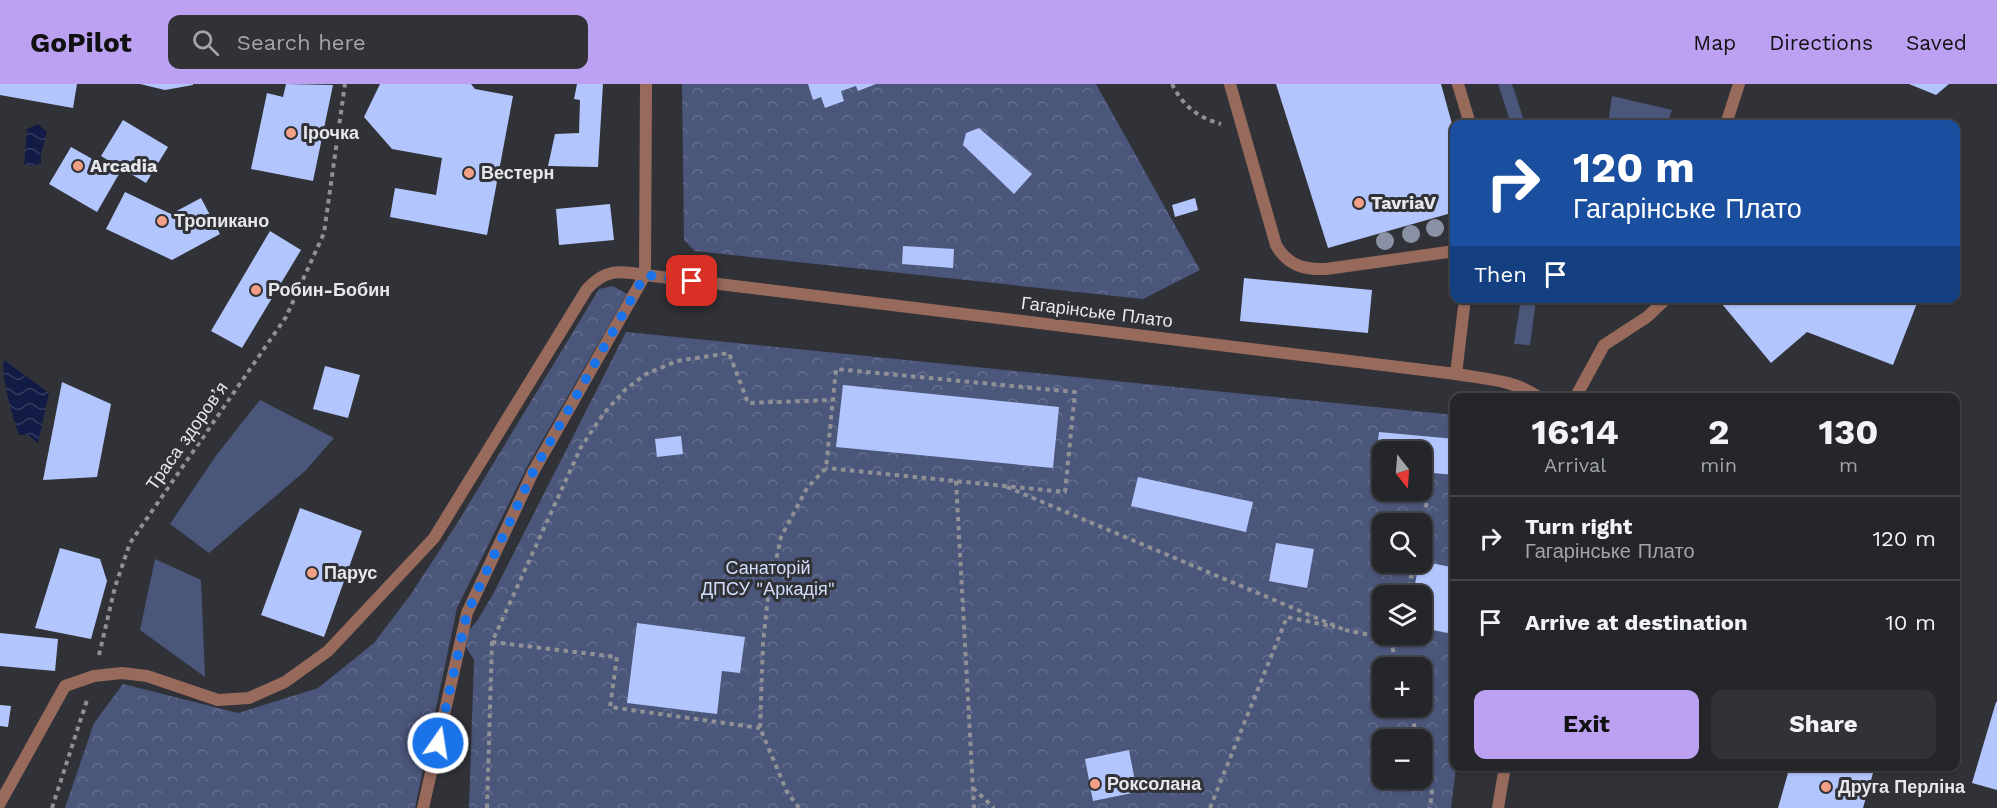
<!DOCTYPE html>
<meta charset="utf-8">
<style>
body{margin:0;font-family:"Work Sans",sans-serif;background:#303235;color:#f1f3f6;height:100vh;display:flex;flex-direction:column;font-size:22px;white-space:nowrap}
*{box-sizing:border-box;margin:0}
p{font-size:20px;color:#a3a5a8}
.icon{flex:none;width:33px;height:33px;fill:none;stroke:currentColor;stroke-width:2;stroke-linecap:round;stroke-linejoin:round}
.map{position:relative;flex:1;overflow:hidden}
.panel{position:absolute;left:1450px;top:309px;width:510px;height:378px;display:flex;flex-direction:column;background:#242629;border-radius:12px;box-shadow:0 2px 4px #0004,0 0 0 2px #414346}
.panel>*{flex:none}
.top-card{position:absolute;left:1450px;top:36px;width:510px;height:183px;border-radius:12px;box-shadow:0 2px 4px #0004,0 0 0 2px #414346;background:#1a4fa0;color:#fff;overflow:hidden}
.needle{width:39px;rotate:163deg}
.controls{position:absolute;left:1372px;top:357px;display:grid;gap:12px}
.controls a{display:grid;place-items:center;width:60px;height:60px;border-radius:12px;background:#242629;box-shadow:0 2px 4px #0004,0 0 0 2px #414346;font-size:30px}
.pin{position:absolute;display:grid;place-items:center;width:51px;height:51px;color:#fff;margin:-26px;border-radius:12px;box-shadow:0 3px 9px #0006}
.me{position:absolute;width:66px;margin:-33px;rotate:13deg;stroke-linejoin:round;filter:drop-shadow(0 0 4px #0008)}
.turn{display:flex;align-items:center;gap:21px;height:126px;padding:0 24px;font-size:27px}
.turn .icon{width:78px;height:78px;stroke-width:2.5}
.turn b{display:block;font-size:42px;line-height:51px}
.then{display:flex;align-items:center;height:57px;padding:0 24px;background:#0003;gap:12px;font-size:22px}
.eta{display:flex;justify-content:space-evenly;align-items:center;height:102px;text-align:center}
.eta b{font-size:36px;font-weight:700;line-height:42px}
.primary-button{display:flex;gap:12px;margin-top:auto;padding:12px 24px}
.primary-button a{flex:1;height:69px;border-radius:12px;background:#bca0f2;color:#111;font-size:24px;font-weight:700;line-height:69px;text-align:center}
.primary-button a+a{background:#303235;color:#f1f3f6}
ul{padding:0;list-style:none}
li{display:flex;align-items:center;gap:18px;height:84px;padding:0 24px;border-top:2px solid #414346}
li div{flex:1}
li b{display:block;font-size:22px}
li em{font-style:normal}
header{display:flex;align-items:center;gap:36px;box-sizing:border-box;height:84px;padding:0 30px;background:#bca0f2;color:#111}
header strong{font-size:28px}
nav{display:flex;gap:33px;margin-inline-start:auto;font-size:21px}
.search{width:420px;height:54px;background:#303235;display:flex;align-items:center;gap:15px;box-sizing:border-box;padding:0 21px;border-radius:12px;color:#a3a5a8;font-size:22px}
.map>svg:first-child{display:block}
.green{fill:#4b567b}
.forest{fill:url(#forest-crowns);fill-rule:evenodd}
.water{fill:url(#water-waves)}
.building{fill:#b3c5fd}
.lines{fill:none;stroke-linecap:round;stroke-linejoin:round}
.path{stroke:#909195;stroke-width:4;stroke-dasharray:4.5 4.5;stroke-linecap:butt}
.service{stroke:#986a5c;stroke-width:12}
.minor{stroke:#986a5c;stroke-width:12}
.tree{fill:#8a91a4}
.route{stroke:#1a73e8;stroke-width:10;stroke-dasharray:0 18}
.poi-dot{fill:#f39f85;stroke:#303237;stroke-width:2}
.labels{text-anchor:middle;stroke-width:6;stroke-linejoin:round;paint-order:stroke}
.poi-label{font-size:18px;font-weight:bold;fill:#e7e8eb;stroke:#303237;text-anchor:start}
.street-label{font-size:18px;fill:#e7e8eb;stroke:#303237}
.park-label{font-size:18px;fill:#d3defd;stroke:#303237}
</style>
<header>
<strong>GoPilot</strong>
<div class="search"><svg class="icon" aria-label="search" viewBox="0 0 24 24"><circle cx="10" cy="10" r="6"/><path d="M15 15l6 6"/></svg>Search here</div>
<nav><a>Map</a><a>Directions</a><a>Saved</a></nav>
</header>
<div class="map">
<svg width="1997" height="724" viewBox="0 0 1997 724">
<defs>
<pattern id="forest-crowns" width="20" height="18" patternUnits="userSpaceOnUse" patternTransform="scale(1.5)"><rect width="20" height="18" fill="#4b567b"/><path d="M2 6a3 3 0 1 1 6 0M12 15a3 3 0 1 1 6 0" fill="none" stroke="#656e8e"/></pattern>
<pattern id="water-waves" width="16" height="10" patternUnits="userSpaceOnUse" patternTransform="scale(1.5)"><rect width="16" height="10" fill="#121b45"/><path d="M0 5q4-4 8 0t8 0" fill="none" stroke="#343c60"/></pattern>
</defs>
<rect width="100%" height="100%" fill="#303237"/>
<g class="green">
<polygon points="1498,0 1512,0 1525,40 1511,40"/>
<polygon points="1612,12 1672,26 1667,40 1608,40"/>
<polygon points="1521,215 1536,215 1530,261 1514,260"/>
<polygon points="260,316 334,354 305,387 209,469 170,440 215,373"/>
<polygon points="155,475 201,496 205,593 140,546"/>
</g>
<g class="forest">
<polygon points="682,0 1096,0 1200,186 1143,215 695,167 684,156"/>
<polygon points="613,202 627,210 528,381 457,524 415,724 65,724 94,639 123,600 238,629 318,604 374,559 411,510 456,441 599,205"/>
<path d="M626 248 1455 331 1456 683 1451 724H469L474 576 466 563 468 547 477 537 493 510ZM1383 368H1422V406H1383ZM1383 440H1422V478H1383ZM1383 512H1422V550H1383ZM1383 584H1422V622H1383ZM1383 656H1422V694H1383Z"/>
</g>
<g class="water">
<polygon points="38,40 47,48 41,70 41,79 33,82 24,80 27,45"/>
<path d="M4 276 49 309 38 359 28 351H19C13 334 0 289 4 276Z"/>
</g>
<g class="building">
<polygon points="0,0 77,0 73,24 0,11"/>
<polygon points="140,0 193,0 193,1 165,6"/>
<polygon points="286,0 333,1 313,97 251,85 267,9 283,13"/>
<polygon points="380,0 471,0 475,5 513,12 487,151 390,133 395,104 436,111 442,74 392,65 364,33"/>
<polygon points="577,0 603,0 598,83 548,82 555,50 579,49 580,16 574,15"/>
<polygon points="808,0 876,0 858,7 856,2 841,7 844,17 825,24 821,13 813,16"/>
<polygon points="1276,0 1441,0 1455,51 1455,128 1328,164"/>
<polygon points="1909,0 1949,0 1936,11"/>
<polygon points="123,36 168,63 146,99 101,72"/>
<polygon points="979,44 1032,90 1014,110 963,61 966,49"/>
<polygon points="71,63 119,90 97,128 49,100"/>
<polygon points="125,108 171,130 201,114 220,150 172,176 106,145"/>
<polygon points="1195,114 1198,126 1175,133 1172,121"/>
<polygon points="610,120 614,156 559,161 556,125"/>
<polygon points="270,147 301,166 242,264 211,247"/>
<polygon points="903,162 954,165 953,184 902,180"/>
<polygon points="1244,194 1372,206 1368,249 1240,237"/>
<polygon points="1717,214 1919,214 1893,281 1807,248 1771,279"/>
<polygon points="325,282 360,291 348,334 313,325"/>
<polygon points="62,298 111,320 97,393 43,396"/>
<polygon points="843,301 1059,323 1053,384 836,363"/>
<polygon points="1379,348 1455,355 1455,391 1422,388 1422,368 1383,368 1383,384 1375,383"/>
<polygon points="681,352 683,370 657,373 655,355"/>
<polygon points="1138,393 1253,418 1246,448 1131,422"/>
<polygon points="300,424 362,447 324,553 261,531"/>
<polygon points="1276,459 1314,465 1307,504 1269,497"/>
<polygon points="60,464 100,475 107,497 91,555 35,544"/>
<polygon points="1422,477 1455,484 1455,512 1448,549 1422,544 1422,512 1413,512 1419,478"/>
<polygon points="637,539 745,553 740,589 722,587 717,630 627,619"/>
<polygon points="0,549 58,555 55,587 0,582"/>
<polygon points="1996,618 1997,618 1997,706 1972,699"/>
<polygon points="0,621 11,622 8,643 0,642"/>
<polygon points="1129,666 1137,708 1093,717 1085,675"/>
<polygon points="1790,682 1875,682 1863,724 1778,724"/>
</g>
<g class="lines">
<g class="path">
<path d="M1172 0C1183 22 1197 33 1221 40"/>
<polyline points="956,397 974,724"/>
<polyline points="1007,403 1345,546"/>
<polyline points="1422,441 1430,403"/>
<polyline points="1407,512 1414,478"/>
<polyline points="1345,546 1390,555 1397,550"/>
<polyline points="1390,555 1398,584"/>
<polyline points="492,558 617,573 610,623 760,644"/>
<polyline points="99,571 115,503 130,459 286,233 324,149 345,0"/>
<polyline points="1409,622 1418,656"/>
<polyline points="1422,671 1432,708 1430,724"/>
<polyline points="973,704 994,724"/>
<polyline points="52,724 87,616"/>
<polyline points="487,724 492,558 581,363 604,329 626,305 646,290 677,277 729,269 748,319 832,316"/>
<polyline points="799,724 787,708 760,644 763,559 768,513 781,453 807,404 826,384 836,285 1075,308 1065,408 826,384"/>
<polyline points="1210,724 1287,533 1335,543"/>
</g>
<g class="service">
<path d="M1230 0 1276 161C1287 181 1304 186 1326 185L1455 167"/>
<polyline points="1458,0 1470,40"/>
<polyline points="1726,40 1739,0"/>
<polyline points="1456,290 1465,214"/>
<polyline points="1575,314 1604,261 1647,233 1667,214"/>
<path d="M0 719 65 602 94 592 122 589 147 592 218 616 249 614 285 598 328 567 434 454 587 205C606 184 619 187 645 191"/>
</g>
<g class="minor">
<path d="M645 191 1456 290C1485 295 1516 296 1540 314"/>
<polyline points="423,724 467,529 533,388 645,191 646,0"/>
<polyline points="1498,724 1505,682"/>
</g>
</g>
<g class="tree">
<circle cx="1435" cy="144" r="9"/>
<circle cx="1411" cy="150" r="9"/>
<circle cx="1385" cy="157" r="9"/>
</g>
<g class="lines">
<polyline class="route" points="438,659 467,529 533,388 645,191 692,197"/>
</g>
<g class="poi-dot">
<circle cx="291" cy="49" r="6"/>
<circle cx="78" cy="82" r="6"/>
<circle cx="469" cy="89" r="6"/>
<circle cx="1359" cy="119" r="6"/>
<circle cx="162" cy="137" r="6"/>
<circle cx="256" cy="206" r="6"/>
<circle cx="312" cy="489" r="6"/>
<circle cx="1095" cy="700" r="6"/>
<circle cx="1826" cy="703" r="6"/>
</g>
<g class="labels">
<g class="poi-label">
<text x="303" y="55">Ірочка</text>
<text x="90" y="88">Arcadia</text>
<text x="481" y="95">Вестерн</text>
<text x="1371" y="125">TavriaV</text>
<text x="174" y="143">Тропикано</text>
<text x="268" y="212">Робин-Бобин</text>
<text x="324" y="495">Парус</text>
<text x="1107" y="706">Роксолана</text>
<text x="1838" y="709">Друга Перліна</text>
</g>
<g class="street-label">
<text transform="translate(1097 228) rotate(7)" y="6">Гагарінське Плато</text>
<text transform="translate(187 352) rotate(-55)" y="6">Траса здоров’я</text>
</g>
<g class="park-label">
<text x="768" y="490">Санаторій<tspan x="768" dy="21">ДПСУ "Аркадія"</tspan></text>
</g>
</g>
</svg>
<div class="controls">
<a><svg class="needle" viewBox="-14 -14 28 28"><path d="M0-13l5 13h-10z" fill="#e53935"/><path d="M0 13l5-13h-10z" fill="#a3a5a8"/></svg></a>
<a><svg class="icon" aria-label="search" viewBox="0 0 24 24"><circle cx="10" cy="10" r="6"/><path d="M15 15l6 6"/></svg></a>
<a><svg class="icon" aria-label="layers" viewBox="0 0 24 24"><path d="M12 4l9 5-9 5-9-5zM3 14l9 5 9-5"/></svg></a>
<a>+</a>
<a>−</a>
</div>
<div class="pin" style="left:692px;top:197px;background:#d93025"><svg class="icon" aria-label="arrive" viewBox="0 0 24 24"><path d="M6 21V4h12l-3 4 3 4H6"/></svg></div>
<svg class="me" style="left:438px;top:659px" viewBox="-20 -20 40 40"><circle r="17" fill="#1a73e8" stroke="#fff" stroke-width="3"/><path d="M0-11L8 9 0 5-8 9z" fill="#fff"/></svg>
<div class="top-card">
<div class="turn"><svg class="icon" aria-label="right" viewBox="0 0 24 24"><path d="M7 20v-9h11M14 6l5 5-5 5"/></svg><div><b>120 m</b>Гагарінське Плато</div></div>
<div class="then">Then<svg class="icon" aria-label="arrive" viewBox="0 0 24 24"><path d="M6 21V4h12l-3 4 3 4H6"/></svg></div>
</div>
<section class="panel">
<div class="eta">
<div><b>16:14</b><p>Arrival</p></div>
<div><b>2</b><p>min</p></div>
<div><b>130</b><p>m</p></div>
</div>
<ul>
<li><svg class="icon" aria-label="right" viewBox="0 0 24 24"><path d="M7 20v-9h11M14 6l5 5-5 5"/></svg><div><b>Turn right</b><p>Гагарінське Плато</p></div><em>120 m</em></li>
<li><svg class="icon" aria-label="arrive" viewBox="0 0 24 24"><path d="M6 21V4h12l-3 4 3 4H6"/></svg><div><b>Arrive at destination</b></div><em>10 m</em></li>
</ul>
<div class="primary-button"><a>Exit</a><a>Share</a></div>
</section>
</div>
